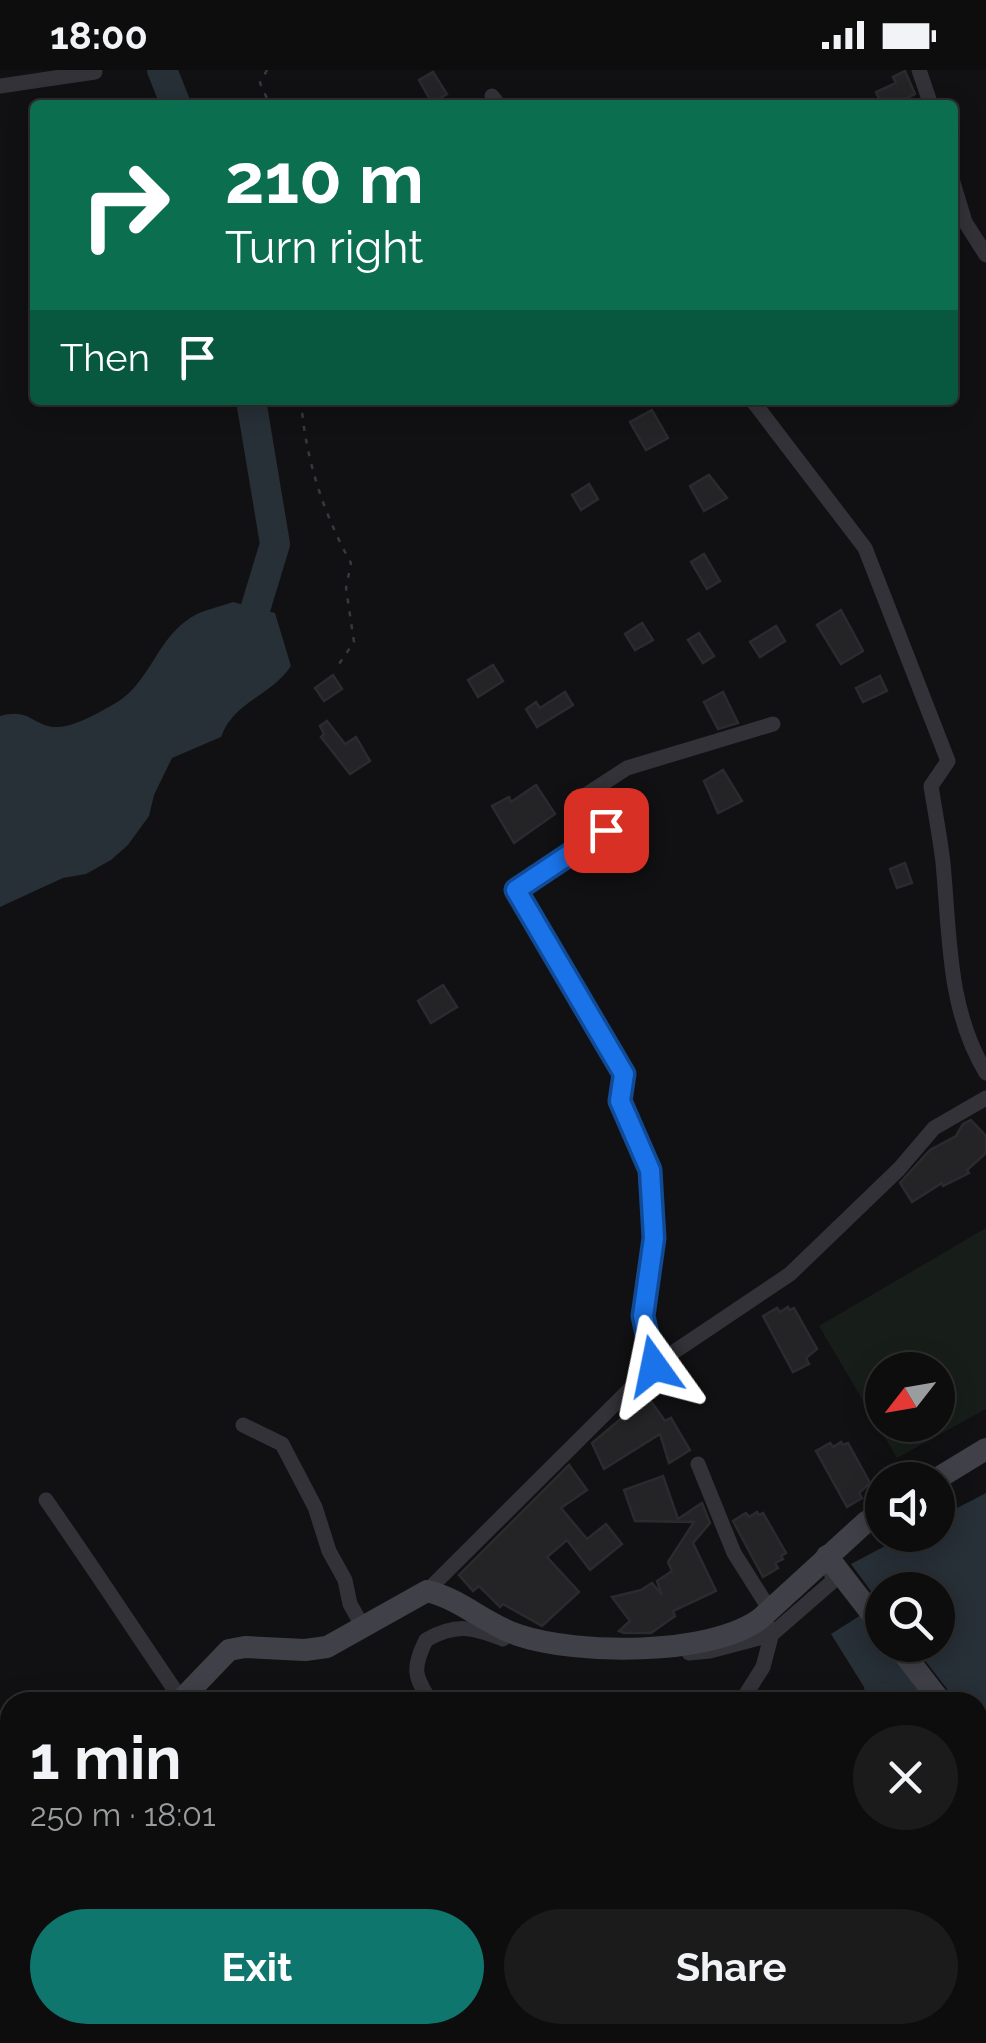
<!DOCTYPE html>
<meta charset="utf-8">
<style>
body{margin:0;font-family:Raleway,sans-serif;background:#1b1b1c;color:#f1f3f6;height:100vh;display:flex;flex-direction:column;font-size:38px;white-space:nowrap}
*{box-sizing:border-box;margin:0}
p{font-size:32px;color:#9a9c9e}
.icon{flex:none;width:55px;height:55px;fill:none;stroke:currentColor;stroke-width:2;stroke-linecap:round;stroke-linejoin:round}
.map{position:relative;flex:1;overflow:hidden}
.details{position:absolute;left:0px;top:1622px;width:988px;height:352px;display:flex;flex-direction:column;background:#0d0d0e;border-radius:30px 30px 0 0;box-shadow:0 5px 25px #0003,0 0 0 2px #2d2d2e}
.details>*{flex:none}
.hud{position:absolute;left:30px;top:30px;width:928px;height:305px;border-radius:10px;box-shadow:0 5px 25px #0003,0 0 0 2px #2d2d2e;background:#0b6e4f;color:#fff;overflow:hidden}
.needle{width:65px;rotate:239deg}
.fabs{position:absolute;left:865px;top:1282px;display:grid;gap:20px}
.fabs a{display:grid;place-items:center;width:90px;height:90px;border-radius:50%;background:#0d0d0e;box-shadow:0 5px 25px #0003,0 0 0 2px #2d2d2e;font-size:50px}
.pin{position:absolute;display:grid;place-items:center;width:85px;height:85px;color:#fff;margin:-42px;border-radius:20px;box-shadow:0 5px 15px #0006}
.me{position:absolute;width:110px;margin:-55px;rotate:348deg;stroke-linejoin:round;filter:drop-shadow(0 0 8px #0008)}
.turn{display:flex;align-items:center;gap:35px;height:210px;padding:0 30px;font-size:45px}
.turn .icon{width:130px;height:130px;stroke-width:2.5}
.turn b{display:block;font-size:70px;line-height:85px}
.then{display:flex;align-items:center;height:95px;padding:0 30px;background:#0003;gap:20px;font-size:38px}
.round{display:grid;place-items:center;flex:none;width:105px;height:105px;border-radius:52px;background:#1b1b1c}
.headline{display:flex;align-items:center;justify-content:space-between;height:170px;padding:0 30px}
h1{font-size:60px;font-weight:700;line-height:75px}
.action{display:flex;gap:20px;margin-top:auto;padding:20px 30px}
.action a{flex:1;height:115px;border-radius:60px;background:#0f766e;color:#fff;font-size:40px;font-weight:700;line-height:115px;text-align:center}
.action a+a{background:#1b1b1c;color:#f1f3f6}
.status{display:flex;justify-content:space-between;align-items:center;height:70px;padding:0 50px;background:#0d0d0e;direction:ltr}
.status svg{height:28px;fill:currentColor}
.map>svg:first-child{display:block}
.green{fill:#171e19;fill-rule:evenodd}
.water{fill:#272f37}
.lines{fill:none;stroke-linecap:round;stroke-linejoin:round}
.river{stroke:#272f37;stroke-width:30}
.building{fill:#242427;stroke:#2b2b2f;stroke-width:2.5}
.path{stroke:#38393f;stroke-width:2.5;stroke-dasharray:5 8;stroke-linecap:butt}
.street{stroke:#323238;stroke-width:15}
.secondary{stroke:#404148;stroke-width:22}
.route-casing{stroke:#114b97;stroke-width:25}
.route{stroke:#1a73e8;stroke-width:18}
</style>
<div class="status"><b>18:00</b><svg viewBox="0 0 49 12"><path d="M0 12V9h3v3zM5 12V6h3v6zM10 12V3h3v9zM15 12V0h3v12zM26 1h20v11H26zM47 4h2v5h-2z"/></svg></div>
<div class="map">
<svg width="986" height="1973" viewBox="0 0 986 1973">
<rect width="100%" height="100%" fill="#111113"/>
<path class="green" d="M986 1158V1339L897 1388 819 1256ZM882 1300H938V1355H882Z"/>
<g class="water">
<path d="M233 532 275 543 291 596C270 627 234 631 221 667L172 688 154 725 149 746 128 775 111 790 86 804 63 808 0 837V646C31 637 34 658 58 657 74 657 100 642 114 634 149 615 156 570 190 548 202 540 219 537 233 532Z"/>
<polygon points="986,1423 986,1670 978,1659 978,1632 957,1632 913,1575 938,1575 938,1520 882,1520 882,1536 851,1494 906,1465 938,1465 938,1448"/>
<polygon points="861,1545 929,1632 866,1632 864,1617 831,1564"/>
<polygon points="978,1694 986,1705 986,1939 978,1933"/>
<polygon points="776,1965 932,1965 928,1973 768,1973"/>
</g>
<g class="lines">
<g class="river">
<polyline points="162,0 176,35"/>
<polyline points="244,576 275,474 251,330"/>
</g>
</g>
<g class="building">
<polygon points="905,1 915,24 893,35 882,35 876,22 896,13 893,7"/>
<polygon points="433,2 447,24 432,33 419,10"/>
<polygon points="652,340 668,368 646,380 630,352"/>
<polygon points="709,405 727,428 704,441 690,416"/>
<polygon points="589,414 598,429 581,440 572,425"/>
<polygon points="704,484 720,511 707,519 691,492"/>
<polygon points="841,540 863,581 841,594 817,555"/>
<polygon points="642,553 653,570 635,580 625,564"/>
<polygon points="776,556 785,571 760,587 750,572"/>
<polygon points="699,563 714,586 703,593 688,570"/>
<polygon points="493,595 503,611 478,627 468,610"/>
<polygon points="333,605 342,619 324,631 315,618"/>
<polygon points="880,606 887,621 863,632 856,618"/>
<polygon points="565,622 573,635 537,657 526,639 536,632 540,638"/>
<polygon points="723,622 738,653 718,659 704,632"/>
<polygon points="327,651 345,674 356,667 370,691 350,704 321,667 324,664 320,656"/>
<polygon points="723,700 742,731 718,743 704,711"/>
<polygon points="536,715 555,744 514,773 492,736 509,727 511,732"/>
<polygon points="905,793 912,813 897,818 890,799"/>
<polygon points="443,915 457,937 431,953 418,931"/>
<polygon points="971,1050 986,1066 986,1083 967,1100 969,1103 943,1116 942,1113 912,1132 900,1113 930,1080 956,1066 963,1054"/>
<polygon points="788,1237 789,1240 794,1238 817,1279 806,1288 809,1294 793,1302 763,1246 777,1238 780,1242"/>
<polygon points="645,1323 665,1351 671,1348 690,1380 669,1393 660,1364 604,1399 592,1373 629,1342 626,1338"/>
<polygon points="841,1372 843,1375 848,1373 870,1413 859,1423 862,1428 847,1437 816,1381 830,1373 833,1377"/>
<polygon points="569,1395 587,1420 561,1438 587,1469 606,1454 622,1474 590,1500 567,1470 547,1487 579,1522 542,1556 503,1534 500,1537 479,1516 473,1521 459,1505"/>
<polygon points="663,1406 678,1449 702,1433 710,1453 693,1473 716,1521 673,1541 675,1546 651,1563 624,1563 619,1561 630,1551 612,1527 641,1520 652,1513 662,1525 657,1511 672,1501 668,1492 694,1452 635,1451 624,1420"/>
<polygon points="757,1442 759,1445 763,1443 786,1483 781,1486 783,1489 775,1493 778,1498 763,1507 733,1451 746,1443 749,1447"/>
</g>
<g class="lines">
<g class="path">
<polyline points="267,0 260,13 270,35"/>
<path d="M301 330C305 387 323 443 351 493L346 518 354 572 339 594"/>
</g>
<g class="street">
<polyline points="919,0 931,35"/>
<polyline points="0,16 95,2"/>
<polyline points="492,26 499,35"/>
<polyline points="952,109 965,152 986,185"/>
<path d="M752 330 865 478 948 691 931 716C935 742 940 767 943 793 950 866 947 938 986 1003"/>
<polyline points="653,1296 643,1246 654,1169 650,1101 620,1031 624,1004 516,820 606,760 584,726 627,698 773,654"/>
<polyline points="243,1355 282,1374 315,1437 329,1481 345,1510 350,1534 363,1557"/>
<polyline points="698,1394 734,1483 770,1540"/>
<path d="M46 1430C93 1497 137 1565 183 1632"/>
<polyline points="427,1521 653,1296 790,1204 899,1099 934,1058 986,1028"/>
<polyline points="689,1583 710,1581 771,1565 833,1511 830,1496"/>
<path d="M431 1632C414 1606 412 1599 426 1570 456 1553 472 1557 503 1569"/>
<polyline points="741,1632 763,1597 773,1559"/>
<polyline points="387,1965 394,1973"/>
<polyline points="439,1973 449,1965"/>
</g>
<g class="secondary">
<polyline points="935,1410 986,1379"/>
<polyline points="827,1486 882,1557"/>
<polyline points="897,1575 941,1632"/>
<path d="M179 1632 229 1580 245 1577 305 1580 327 1577 427 1521C461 1529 485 1554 518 1565 577 1585 709 1586 760 1549L866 1452 882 1442"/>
<polyline points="978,1679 986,1690"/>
<polyline points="0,1838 10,1822"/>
</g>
</g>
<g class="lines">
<defs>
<polyline id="route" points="606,760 516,820 624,1004 620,1031 650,1100 654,1168 643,1246 654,1296"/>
</defs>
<use href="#route" class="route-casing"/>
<use href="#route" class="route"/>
</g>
</svg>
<div class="fabs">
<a><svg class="needle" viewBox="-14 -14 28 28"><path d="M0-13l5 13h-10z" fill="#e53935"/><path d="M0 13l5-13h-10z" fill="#9a9c9e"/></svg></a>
<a><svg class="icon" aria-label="sound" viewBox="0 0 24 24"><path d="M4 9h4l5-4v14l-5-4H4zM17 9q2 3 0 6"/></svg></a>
<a><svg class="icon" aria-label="search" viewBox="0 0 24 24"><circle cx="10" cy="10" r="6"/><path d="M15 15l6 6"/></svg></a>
</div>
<div class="pin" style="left:606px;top:760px;background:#d93025"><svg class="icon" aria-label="arrive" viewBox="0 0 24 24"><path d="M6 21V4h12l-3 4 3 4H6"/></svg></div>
<svg class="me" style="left:654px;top:1296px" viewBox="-20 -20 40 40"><path d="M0-17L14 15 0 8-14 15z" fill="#1a73e8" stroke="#fff" stroke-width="4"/></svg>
<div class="hud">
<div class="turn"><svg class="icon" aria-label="right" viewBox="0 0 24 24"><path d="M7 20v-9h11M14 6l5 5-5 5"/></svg><div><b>210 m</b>Turn right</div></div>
<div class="then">Then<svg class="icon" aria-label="arrive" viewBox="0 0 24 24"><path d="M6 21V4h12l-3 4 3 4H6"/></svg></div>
</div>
<section class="details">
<div class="headline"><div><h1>1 min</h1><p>250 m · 18:01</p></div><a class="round"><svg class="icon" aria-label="close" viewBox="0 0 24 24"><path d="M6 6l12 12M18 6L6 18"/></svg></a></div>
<div class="action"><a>Exit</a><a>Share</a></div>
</section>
</div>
